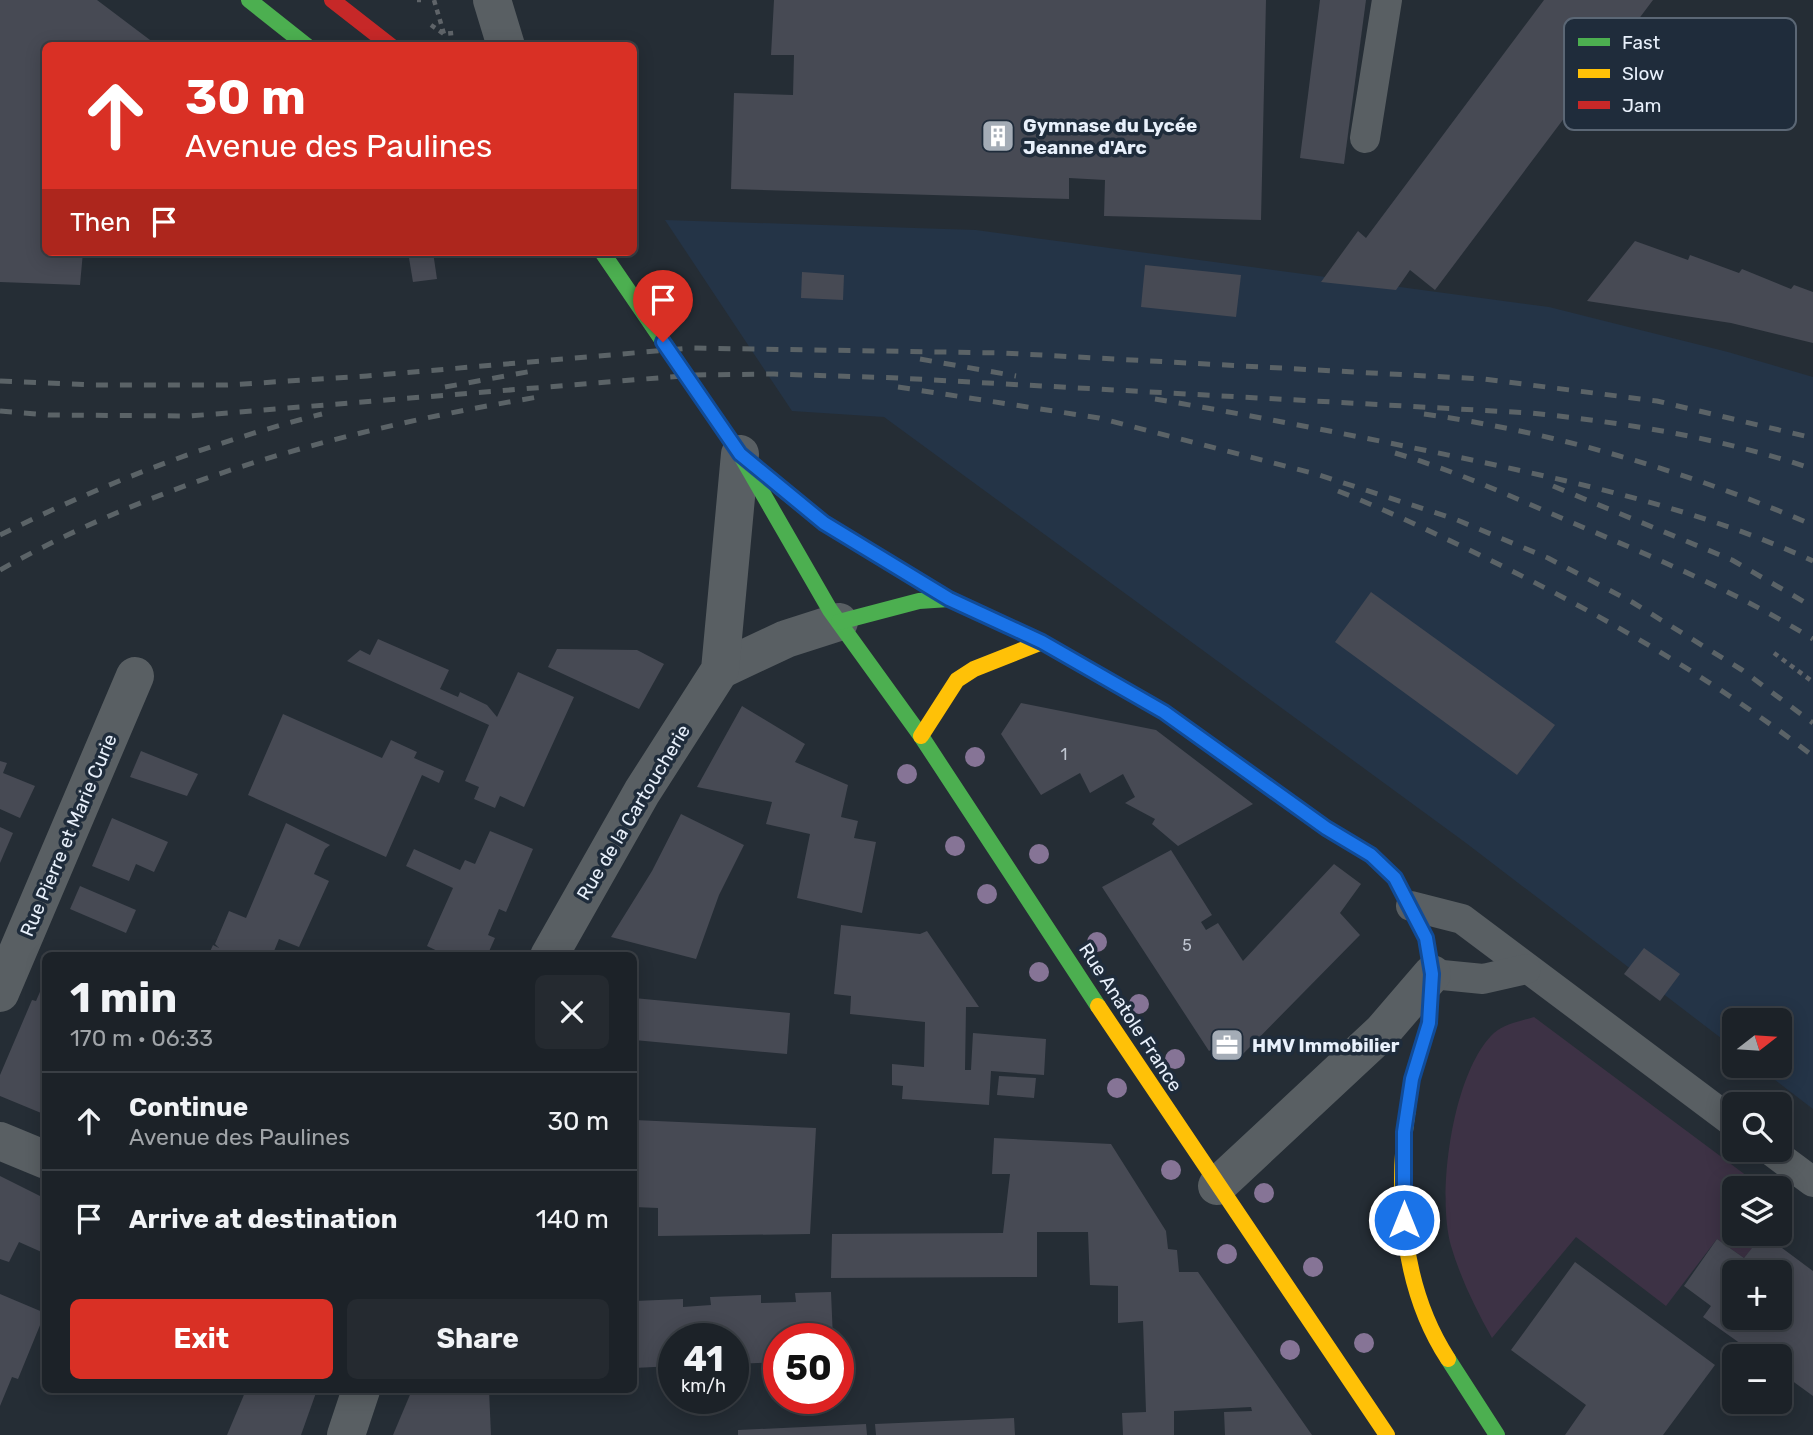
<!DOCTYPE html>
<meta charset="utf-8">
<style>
body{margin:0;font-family:Rubik,sans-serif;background:#252a30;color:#f1f3f6;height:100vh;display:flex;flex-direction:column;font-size:26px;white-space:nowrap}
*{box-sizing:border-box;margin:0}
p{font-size:23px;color:#a0a4a8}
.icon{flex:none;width:38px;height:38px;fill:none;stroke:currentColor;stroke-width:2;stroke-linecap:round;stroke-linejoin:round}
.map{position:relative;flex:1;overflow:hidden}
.sheet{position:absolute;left:42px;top:952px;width:595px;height:441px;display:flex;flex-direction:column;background:#1c2228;border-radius:10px;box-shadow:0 4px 18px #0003,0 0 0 2px #3a3f45}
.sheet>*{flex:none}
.top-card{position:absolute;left:42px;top:42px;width:595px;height:214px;border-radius:10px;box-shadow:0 4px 18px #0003,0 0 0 2px #3a3f45;background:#d93025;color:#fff;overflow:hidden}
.needle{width:46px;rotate:73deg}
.controls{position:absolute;left:1722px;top:1008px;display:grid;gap:14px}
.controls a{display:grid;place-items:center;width:70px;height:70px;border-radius:10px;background:#1c2228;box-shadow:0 4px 18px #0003,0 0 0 2px #3a3f45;font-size:35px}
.speed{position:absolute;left:658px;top:1323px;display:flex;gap:14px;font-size:35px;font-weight:700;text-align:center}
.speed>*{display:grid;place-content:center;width:91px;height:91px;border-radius:50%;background:#1c2228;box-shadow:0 4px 18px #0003,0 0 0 2px #3a3f45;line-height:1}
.speed small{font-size:18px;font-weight:400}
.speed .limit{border:10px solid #d22;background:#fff;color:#111}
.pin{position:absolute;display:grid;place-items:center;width:60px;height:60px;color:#fff;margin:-72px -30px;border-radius:50% 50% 50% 0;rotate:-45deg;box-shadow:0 0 7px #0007}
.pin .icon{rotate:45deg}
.me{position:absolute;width:77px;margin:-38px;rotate:0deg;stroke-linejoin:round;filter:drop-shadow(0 0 5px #0008)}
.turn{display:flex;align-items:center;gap:24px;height:147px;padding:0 28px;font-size:32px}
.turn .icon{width:91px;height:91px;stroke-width:2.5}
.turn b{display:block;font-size:49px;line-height:60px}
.then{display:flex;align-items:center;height:66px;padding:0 28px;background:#0003;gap:14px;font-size:26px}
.round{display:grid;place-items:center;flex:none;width:74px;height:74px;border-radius:10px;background:#252a30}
.head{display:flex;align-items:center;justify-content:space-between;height:119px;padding:0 28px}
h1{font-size:42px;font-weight:700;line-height:52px}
.cta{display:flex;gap:14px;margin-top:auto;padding:14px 28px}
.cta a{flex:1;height:80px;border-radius:10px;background:#d93025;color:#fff;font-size:28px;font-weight:700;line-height:80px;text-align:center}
.cta a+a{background:#252a30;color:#f1f3f6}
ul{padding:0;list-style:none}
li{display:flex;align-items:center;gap:21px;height:98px;padding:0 28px;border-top:2px solid #3a3f45}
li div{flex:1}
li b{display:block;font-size:26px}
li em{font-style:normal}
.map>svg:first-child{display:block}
.built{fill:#243447}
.green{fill:#3d3245}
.building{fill:#474a54;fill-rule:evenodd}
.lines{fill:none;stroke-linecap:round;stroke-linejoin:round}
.path{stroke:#5f6469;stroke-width:4.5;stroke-dasharray:5 5;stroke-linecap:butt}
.lane{stroke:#595f63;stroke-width:30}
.street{stroke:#595f63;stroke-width:38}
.fast{stroke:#4caf50;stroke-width:16}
.slow{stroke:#ffc107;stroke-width:16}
.jam{stroke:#c62828;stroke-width:16}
.rail{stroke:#5b6367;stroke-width:5;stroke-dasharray:12 12;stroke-linecap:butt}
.fast-bridge{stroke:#4caf50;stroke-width:16}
.tree{fill:#867496}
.route-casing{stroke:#114b97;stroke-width:18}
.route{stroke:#1a73e8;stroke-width:12}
.labels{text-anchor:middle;stroke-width:7;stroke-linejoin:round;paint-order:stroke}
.number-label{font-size:16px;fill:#c0c6d1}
.poi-label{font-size:19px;font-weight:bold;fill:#e8f0fb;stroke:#1f2c3b;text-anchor:start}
.street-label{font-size:19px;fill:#e8f0fb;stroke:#1f2c3b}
.key{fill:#1f2c3b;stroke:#5b6775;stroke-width:2}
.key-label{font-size:19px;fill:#e8f0fb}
</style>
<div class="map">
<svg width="1813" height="1435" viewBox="0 0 1813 1435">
<rect width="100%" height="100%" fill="#252d35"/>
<polygon class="built" points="665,220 976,230 1549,307 1728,352 1813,377 1813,1109 1757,1066 1780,1066 1780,1020 1734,1020 1734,1048 1466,843 884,417 792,411"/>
<path class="green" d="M1534 1017 1763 1188H1734V1234H1764L1744 1258 1717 1239 1666 1306 1576 1237 1492 1338C1475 1308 1461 1279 1451 1246 1436 1193 1453 1071 1494 1033 1504 1024 1521 1021 1534 1017Z"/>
<g class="building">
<polygon points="0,0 97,0 158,46 46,46 46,252 83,252 80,285 0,282"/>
<polygon points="774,0 1266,0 1261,220 1104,216 1105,180 1069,178 1069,199 731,189 734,93 793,95 794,55 771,55"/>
<polygon points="1320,0 1366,0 1344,164 1300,158"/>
<polygon points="1544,0 1653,0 1435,290 1410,270 1396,290 1321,282 1358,231 1366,238"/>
<polygon points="1635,241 1688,260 1690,255 1739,273 1742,269 1791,289 1794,285 1813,292 1813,343 1731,323 1587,301"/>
<polygon points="408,252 433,252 437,279 413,282"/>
<polygon points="1145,265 1241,275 1236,317 1141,307"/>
<polygon points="802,272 844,275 843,300 801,298"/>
<polygon points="1371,592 1555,725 1517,775 1335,642"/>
<polygon points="378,639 449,670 440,689 458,697 460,692 487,705 497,717 518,672 574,697 524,807 500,796 495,808 474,799 479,787 465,781 489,725 347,661 360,650 370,655"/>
<polygon points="557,649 637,650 664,664 639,709 548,667"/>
<polygon points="1021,703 1156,730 1253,804 1178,846 1152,824 1155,819 1125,803 1135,797 1123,774 1090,793 1080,773 1041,795 1001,734"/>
<polygon points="742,706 805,744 795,762 848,785 841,817 858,821 854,838 876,842 862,913 797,898 810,834 766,824 772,802 697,787"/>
<polygon points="283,714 382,758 391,740 417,752 414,758 444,771 439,783 422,775 386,857 248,795"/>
<polygon points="141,751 198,774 187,796 130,777"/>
<polygon points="0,761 7,763 3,773 35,786 20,818 0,809"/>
<polygon points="681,814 744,845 719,895 696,959 611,937 652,871"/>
<polygon points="112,818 168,842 154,872 136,864 129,881 92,866"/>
<polygon points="286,823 330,845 325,849 314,874 329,881 299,947 279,939 272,956 208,956 213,945 219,948 215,944 229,911 246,918"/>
<polygon points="0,827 13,833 0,863"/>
<polygon points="490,831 533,849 506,912 499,909 488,935 495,938 487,956 448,956 427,946 453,888 406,866 414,849 460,870 465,860 475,864"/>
<polygon points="1171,850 1212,915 1201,922 1206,930 1218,923 1243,961 1334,864 1361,884 1340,913 1360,935 1240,1057 1233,1048 1224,1055 1219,1045 1209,1051 1102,887"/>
<polygon points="80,886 136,910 126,933 70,909"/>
<polygon points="841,925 920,934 927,931 979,1007 966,1007 965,1070 971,1070 973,1033 1046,1039 1044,1075 991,1071 989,1105 902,1099 903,1086 892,1085 892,1064 924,1067 925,1022 850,1014 851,996 834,994"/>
<polygon points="1644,948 1680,974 1660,1001 1624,974"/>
<polygon points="46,978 46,1115 0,1096 0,1075 32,1000 36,1001"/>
<polygon points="634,998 790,1013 787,1054 634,1040"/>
<polygon points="999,1076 1036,1078 1034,1098 997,1095"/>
<polygon points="634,1120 816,1128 810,1234 658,1236 658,1208 634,1207"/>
<polygon points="994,1138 1111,1144 1166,1231 1168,1249 1177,1250 1179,1272 1198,1272 1312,1435 1225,1435 1224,1412 1252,1411 1251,1407 1174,1411 1174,1435 1123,1435 1122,1413 1146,1412 1143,1321 1118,1323 1118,1286 1090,1285 1088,1232 1037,1232 1037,1277 831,1278 832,1234 1003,1233 1010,1174 992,1174"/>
<polygon points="0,1176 46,1199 46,1254 19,1242 9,1262 0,1259"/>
<path d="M1763 1234 1813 1271V1396L1780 1372V1356H1758L1703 1317 1711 1306 1684 1286 1717 1239 1744 1258ZM1734 1272H1780V1318H1734Z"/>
<polygon points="1575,1262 1715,1365 1663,1435 1565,1435 1586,1405 1511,1350"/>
<polygon points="831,1292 833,1339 779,1339 779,1362 733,1364 733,1339 674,1339 674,1366 634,1368 634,1301 683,1299 683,1307 711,1305 710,1297 761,1295 761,1303 796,1302 795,1293"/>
<polygon points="0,1294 45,1313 18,1379 12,1377 0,1406"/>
<polygon points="246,1390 317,1390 301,1435 227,1435"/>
<polygon points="412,1390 489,1390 491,1435 393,1435"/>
<polygon points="1014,1418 1015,1435 876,1435 875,1424"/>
<polygon points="866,1424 867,1435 738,1435 738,1430"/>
</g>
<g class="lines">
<g class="path">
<polyline points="417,0 421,0"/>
<polyline points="434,0 444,34"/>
<polyline points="431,25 444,34 454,33"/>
<polyline points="1774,653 1813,682"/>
</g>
<g class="lane">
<polyline points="1365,138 1387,0"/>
<polyline points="1411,906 1462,919 1734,1123"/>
<polyline points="1432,974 1483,979 1526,969"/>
<polyline points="1770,1150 1813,1182"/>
</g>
<g class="street">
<polyline points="492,0 506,46"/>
<polyline points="720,670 786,639 839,622"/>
<polyline points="549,956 642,792 720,670 740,454"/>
<polyline points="0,993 135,676"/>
<polyline points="0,1141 46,1160"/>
<polyline points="1217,1186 1382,1032 1432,974"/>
<polyline points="346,1435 361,1390"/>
</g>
<g class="fast">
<polyline points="249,0 307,46"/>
<polyline points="740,454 830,610 921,736 1098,1006"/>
<polyline points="839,622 919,601 949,599"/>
<polyline points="1082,665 1164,712 1326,828 1371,855 1395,878 1426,938 1432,974 1429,1023 1412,1079 1408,1108"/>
<polyline points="1448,1359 1497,1435"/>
</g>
<g class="slow">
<polyline points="741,456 824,523 949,599 1042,642 1082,665"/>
<polyline points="921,736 957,680 974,669 1042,642"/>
<polyline points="1098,1006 1387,1435"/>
<path d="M1408 1108C1395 1192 1401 1287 1448 1359"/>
</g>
<polyline class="jam" points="332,0 391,46"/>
<g class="rail">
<polyline points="920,359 1016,376"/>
<polyline points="0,381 95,385 227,385 367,376 691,348 1004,353 1483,379 1657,401 1813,438"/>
<polyline points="445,387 538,370"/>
<polyline points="898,387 1099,418 1316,474 1455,519 1548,558 1632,602 1742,670 1813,723"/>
<path d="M1155 399C1261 417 1367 438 1472 460 1588 485 1705 511 1813 561"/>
<path d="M0 411 48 415 190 416 694 375 774 374 898 378 1531 413C1627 423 1722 438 1813 469"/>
<path d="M1424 414C1558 433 1689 472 1813 525"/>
<path d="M1395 453C1456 471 1515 498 1573 523 1655 558 1737 592 1813 639"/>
<polyline points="1553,486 1732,560 1813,607"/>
<path d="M1338 491C1379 507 1419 526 1459 545 1584 605 1703 671 1813 756"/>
<path d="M0 535C104 483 209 443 322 414"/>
<path d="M0 570C166 477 352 428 538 397"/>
</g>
<polyline class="fast-bridge" points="602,252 740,454"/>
</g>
<g class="tree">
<circle cx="975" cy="757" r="10"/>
<circle cx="907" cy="774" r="10"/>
<circle cx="955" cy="846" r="10"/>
<circle cx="1039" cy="854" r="10"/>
<circle cx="987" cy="894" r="10"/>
<circle cx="1097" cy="942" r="10"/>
<circle cx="1039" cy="972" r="10"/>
<circle cx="1139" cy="1004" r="10"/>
<circle cx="1175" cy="1059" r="10"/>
<circle cx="1117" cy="1088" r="10"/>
<circle cx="1171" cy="1170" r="10"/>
<circle cx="1264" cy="1193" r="10"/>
<circle cx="1227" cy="1254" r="10"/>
<circle cx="1313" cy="1267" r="10"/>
<circle cx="1364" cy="1343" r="10"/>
<circle cx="1290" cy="1350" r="10"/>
</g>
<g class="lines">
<defs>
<polyline id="route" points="663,342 740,454 824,523 949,599 1042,642 1164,712 1326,828 1371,855 1395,878 1426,938 1432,974 1429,1023 1412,1079 1404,1132 1404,1220"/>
</defs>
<use href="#route" class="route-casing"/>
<use href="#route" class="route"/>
</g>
<defs>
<symbol id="building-square" viewBox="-11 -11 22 22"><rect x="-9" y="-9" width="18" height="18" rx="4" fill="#a4acb6" stroke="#1f2c3b"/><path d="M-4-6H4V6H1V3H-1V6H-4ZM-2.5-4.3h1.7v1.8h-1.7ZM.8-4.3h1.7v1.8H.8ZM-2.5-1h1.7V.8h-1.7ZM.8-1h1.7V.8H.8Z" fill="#fff"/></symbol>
<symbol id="office-square" viewBox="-11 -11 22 22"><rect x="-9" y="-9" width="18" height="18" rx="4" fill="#a4acb6" stroke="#1f2c3b"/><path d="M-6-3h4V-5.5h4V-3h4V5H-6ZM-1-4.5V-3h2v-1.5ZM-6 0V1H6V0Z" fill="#fff"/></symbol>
</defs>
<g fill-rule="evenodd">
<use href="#building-square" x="979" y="117" width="38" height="38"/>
<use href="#office-square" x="1208" y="1026" width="38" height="38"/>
</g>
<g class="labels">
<g class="number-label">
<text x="1064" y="760">1</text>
<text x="1187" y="951">5</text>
</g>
<g class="poi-label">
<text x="1023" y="132">Gymnase du Lycée<tspan x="1023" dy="22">Jeanne d'Arc</tspan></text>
<text x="1252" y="1052">HMV Immobilier</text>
</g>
<g class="street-label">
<text transform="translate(633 812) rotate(-59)" y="7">Rue de la Cartoucherie</text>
<text transform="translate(68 835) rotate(-67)" y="7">Rue Pierre et Marie Curie</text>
<text transform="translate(1131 1017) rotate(57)" y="7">Rue Anatole France</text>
</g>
</g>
<rect x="1564" y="18" width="232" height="112" rx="10" class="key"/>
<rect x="1578" y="38" width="32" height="8" fill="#4caf50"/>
<rect x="1578" y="69" width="32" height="9" fill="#ffc107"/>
<rect x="1578" y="101" width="32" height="8" fill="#c62828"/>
<g class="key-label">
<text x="1622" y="49">Fast</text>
<text x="1622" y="80">Slow</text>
<text x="1622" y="112">Jam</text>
</g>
</svg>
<div class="controls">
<a><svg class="needle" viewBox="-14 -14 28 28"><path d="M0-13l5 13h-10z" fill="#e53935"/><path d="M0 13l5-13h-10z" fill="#a0a4a8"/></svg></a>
<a><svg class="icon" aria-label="search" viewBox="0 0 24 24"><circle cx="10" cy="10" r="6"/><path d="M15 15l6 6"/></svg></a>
<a><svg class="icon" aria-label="layers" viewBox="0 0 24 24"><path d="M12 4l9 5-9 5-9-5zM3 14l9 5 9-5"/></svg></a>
<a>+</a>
<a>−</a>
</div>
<div class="speed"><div>41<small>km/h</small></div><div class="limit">50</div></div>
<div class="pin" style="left:663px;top:342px;background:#d93025"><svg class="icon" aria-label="arrive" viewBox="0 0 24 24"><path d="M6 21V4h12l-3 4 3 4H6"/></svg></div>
<svg class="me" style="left:1404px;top:1220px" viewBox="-20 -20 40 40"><circle r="17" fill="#1a73e8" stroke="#fff" stroke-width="3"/><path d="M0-11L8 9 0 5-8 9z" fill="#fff"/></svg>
<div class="top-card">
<div class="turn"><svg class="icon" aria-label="ahead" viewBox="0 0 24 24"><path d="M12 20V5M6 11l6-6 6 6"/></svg><div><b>30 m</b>Avenue des Paulines</div></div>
<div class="then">Then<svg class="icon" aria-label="arrive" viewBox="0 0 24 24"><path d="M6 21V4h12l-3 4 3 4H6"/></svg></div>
</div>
<section class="sheet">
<div class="head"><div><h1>1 min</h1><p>170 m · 06:33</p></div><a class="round"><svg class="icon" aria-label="close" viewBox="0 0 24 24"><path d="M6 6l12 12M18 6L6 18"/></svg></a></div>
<ul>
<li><svg class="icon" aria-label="ahead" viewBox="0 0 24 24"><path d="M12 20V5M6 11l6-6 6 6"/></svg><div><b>Continue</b><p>Avenue des Paulines</p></div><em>30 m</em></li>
<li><svg class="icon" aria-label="arrive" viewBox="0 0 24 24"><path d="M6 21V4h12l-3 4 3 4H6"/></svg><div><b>Arrive at destination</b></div><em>140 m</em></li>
</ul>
<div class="cta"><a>Exit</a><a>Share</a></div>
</section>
</div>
